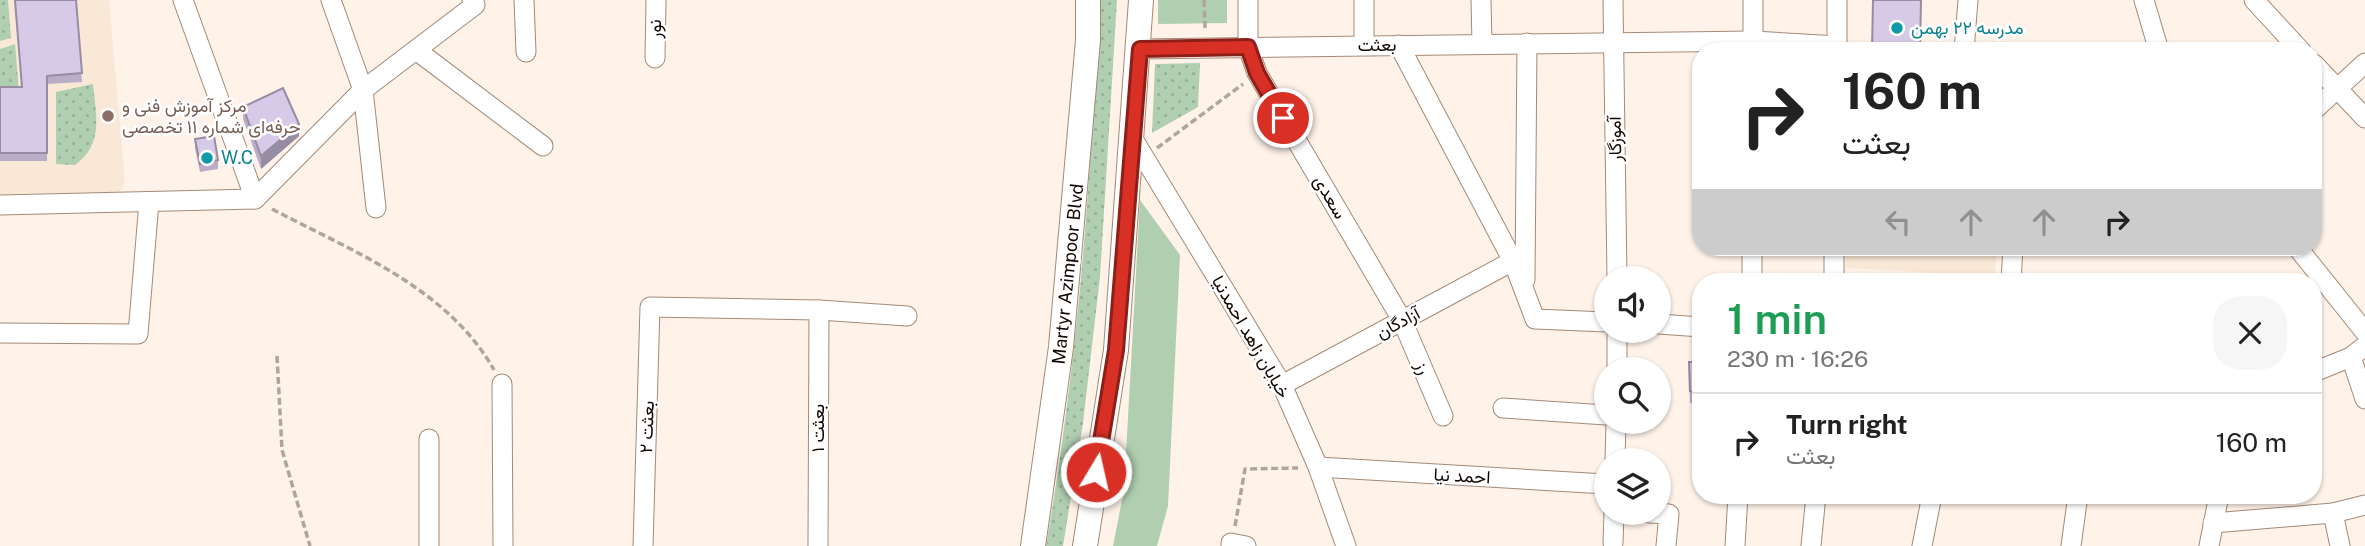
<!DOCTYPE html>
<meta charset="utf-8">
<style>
body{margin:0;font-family:"Public Sans",Vazirmatn,sans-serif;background:#f6f6f6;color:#222;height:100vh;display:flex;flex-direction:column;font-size:26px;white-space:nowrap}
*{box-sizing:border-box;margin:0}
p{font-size:23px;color:#767676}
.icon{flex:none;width:38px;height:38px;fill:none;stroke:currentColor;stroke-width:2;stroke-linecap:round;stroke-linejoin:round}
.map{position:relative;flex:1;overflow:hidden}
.side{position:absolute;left:1692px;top:273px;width:630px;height:231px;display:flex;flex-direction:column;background:#fff;border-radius:28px;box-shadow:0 2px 5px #0004}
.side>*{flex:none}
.banner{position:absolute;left:1692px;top:42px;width:630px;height:214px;border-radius:28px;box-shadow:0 2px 5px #0004;background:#fff;color:#222;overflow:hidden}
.tools{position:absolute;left:1594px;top:266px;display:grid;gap:14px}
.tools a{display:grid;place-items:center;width:77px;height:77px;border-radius:50%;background:#fff;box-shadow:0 2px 5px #0004;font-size:35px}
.pin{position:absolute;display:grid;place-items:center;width:60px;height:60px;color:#fff;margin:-30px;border:4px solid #fff;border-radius:50%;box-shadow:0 2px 7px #0007}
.me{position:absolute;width:77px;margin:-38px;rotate:9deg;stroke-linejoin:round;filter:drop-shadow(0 0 5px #0008)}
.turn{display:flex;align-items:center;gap:24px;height:147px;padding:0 35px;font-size:32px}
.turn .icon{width:91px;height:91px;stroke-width:2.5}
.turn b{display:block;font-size:49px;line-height:60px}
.lanes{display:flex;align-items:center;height:66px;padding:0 35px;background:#0003;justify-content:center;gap:35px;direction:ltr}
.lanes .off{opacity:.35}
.round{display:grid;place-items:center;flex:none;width:74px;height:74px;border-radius:28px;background:#f6f6f6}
.summary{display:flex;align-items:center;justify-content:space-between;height:119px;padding:0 35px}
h1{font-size:42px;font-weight:600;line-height:52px;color:#1e9e55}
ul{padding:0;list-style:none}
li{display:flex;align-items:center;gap:21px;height:98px;padding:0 35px;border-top:2px solid #e0e0e0}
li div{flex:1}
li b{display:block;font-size:26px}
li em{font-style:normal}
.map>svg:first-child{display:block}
.education{fill:#f8e8d5}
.grass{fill:url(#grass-dots)}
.green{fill:#b0cfb0}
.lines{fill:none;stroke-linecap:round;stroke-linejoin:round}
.minor-casing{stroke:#a58975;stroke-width:21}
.major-casing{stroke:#a58975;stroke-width:26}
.path{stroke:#b0a59d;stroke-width:3.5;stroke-dasharray:7 3.5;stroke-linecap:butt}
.minor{stroke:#fff;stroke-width:19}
.major{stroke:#fff;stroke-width:24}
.wall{fill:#b9adc8}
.shaded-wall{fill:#968da2}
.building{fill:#d7c9e8;stroke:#968da2;stroke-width:2}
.route-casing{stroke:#8d1f18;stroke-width:18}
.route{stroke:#d93025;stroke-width:12}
.culture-dot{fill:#0f9aa8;stroke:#fff;stroke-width:2.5}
.education-dot{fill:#8d6e63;stroke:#fff;stroke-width:2.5}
.labels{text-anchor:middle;stroke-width:5;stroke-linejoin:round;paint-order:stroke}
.culture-label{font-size:18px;fill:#0d838f;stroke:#fff;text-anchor:start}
.street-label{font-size:18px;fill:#130904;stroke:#fff}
.education-label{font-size:18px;fill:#785e54;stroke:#fff;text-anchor:start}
</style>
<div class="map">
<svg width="2365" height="546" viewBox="0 0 2365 546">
<defs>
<pattern id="grass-dots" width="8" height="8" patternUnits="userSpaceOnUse" patternTransform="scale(1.75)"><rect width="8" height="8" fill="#b0cfb0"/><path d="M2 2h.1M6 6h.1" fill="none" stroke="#96b096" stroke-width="1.8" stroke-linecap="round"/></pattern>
</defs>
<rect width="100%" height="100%" fill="#fef2e9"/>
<g class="education">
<polygon points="8,0 14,0 82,81 75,0 109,0 125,182 120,192 0,194 0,161 47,161 0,95 14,44 0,49 0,41 11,38"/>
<polygon points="1847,247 1997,247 1995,276 1845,268"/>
</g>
<g class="grass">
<polygon points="0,0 8,0 11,38 0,41"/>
<path d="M1098 0H1117L1100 277 1083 423 1063 546H1046C1077 366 1092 182 1098 0Z"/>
<polygon points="15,44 19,93 0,93 0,49"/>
<polygon points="1200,63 1198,107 1152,133 1155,64"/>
<path d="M93 84C96 116 104 144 75 165L56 164V92Z"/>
</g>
<g class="green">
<polygon points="1158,0 1227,0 1227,23 1158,24"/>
<polygon points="1140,200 1180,255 1168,506 1157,546 1113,546 1124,490"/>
</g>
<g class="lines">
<defs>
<g id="minor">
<polyline points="183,0 255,199"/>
<polyline points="331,0 363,90 376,208"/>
<polyline points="524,0 526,52"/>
<polyline points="1248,0 1248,47 1257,73 1402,320 1443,416"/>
<polyline points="1364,0 1364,45"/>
<polyline points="1481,0 1482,44"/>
<polyline points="1613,0 1617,278"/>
<polyline points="1837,0 1837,51"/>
<polyline points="2144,0 2159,51"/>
<polyline points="2254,0 2301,51"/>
<polyline points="1399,45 1513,261 1535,319 1606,322"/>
<polyline points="1140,49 1753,41 1838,46"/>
<polyline points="416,50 543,146"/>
<polyline points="1753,51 1753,0"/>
<polyline points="1964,51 1968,0"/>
<polyline points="655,58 656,0"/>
<polyline points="2314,64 2365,118"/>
<polyline points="2314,110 2365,63"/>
<polyline points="1133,139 1282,385 1318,467 1346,546"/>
<polyline points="0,205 255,199 363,90 475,5 472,0"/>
<polyline points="2297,247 2365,332"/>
<polyline points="1525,280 1527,43"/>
<polyline points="1752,282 1752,247"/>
<polyline points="1834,282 1834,247"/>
<polyline points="2011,282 2013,247"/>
<polyline points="1659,324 1701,327"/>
<polyline points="0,333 138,334 149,202"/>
<polyline points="2351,357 2365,399"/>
<polyline points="1617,369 1617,331"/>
<polyline points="2314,372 2351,357 2365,346"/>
<polyline points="502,384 503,546"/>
<polyline points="1282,385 1513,261"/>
<polyline points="1503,408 1606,415"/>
<polyline points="429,439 429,546"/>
<polyline points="1615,460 1616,422"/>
<polyline points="1318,467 1606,484"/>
<polyline points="1649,513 1669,514 1666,546"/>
<polyline points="2333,513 2340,546"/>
<polyline points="2213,523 2333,513 2365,505"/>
<polyline points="1613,543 1614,513"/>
<polyline points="643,546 650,307 819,310 907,316"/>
<polyline points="818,546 819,310"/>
<polyline points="1231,546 1231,543 1246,546"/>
<polyline points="1735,546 1738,495"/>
<polyline points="1811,546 1816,495"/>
<polyline points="1922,546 1932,495"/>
<polyline points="2071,546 2078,495"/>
<polyline points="2209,546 2219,495"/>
</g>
<g id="major">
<polyline points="1033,546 1061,347 1088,40 1088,0"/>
<polyline points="1085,546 1116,350 1141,0"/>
</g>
</defs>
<use href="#minor" class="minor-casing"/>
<use href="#major" class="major-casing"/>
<g class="path">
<polyline points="1204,0 1205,28"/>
<polyline points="1157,148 1243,84"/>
<path d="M272 209C352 251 448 288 494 370"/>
<polyline points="277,356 282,450 310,546"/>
<polyline points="1235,526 1245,469 1298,468"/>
</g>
<use href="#minor" class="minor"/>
<use href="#major" class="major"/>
</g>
<g class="wall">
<polygon points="14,0 76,0 82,82 47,84 47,161 0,161 0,87 22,87"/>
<polygon points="243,107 299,136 261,169 243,119"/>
<polygon points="195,139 218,160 218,169 200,172 195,148"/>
<polygon points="1689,362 1701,362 1701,473 1697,472 1698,404 1690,403"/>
</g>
<polygon class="shaded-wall" points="299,124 299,136 261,169 261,156"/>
<g class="building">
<polygon points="15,0 76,0 82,73 47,76 47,153 0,153 0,87 22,87"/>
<polygon points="1873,0 1921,0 1920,51 1872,51"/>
<polygon points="283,88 299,124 261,156 243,107"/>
<polygon points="214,136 218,160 200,164 195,139"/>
<polygon points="2165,274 2166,282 2146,282 2150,275"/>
<polygon points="1689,362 1701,362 1701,460 1697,460 1698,392 1690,391"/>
</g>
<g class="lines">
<defs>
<polyline id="route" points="1096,472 1116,350 1140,49 1248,47 1257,73 1283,118"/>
</defs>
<use href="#route" class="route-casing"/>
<use href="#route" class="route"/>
</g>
<g class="culture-dot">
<circle cx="1897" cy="28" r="7"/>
<circle cx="207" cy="158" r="7"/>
</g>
<circle class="education-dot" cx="108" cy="116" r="7"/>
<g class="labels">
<g class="culture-label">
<text x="1911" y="34">مدرسه ۲۲ بهمن</text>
<text x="221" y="164">W.C</text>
</g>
<g class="street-label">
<text transform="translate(655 29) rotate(-90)" y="6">نور</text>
<text transform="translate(1377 45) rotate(-1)" y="6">بعثت</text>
<text transform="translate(1615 139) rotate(-91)" y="6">آموزگار</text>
<text transform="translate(1330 197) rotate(60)" y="6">سعدی</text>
<text transform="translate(1068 274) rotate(-84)" y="6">Martyr Azimpoor Blvd</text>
<text transform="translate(1398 323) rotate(-28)" y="6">آزادگان</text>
<text transform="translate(1251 337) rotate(60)" y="6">خیابان زاهد احمدنیا</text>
<text transform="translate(1423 368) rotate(67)" y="6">رز</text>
<text transform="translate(647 427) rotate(-88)" y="6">بعثت ۲</text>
<text transform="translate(818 428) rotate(-90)" y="6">بعثت ۱</text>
<text transform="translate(1462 476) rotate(3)" y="6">احمد نیا</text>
</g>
<g class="education-label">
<text x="122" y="112">مرکز آموزش فنی و<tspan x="122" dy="21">حرفه‌ای شماره ۱۱ تخصصی</tspan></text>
</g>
</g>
</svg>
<div class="tools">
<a><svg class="icon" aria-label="sound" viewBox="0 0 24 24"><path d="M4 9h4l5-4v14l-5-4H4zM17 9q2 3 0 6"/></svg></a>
<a><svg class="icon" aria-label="search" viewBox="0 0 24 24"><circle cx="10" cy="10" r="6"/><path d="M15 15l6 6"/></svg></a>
<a><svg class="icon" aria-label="layers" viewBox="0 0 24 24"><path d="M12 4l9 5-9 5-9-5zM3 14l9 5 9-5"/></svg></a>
</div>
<div class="pin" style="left:1283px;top:118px;background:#d93025"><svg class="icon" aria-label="arrive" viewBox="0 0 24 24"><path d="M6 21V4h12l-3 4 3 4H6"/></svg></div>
<svg class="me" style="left:1096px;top:472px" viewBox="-20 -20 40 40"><circle r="17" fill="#d93025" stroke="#fff" stroke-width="3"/><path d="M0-11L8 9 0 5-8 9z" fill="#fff"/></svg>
<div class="banner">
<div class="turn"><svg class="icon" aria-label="right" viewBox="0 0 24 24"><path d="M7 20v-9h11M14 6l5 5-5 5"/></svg><div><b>160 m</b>بعثت</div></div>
<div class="lanes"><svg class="icon off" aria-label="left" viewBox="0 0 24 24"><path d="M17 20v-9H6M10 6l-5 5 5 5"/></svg><svg class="icon off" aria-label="ahead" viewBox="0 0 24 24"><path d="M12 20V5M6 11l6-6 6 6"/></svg><svg class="icon off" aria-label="ahead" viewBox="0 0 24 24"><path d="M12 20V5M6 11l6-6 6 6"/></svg><svg class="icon" aria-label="right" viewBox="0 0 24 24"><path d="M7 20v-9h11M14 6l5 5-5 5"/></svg></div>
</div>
<section class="side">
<div class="summary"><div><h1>1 min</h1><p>230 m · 16:26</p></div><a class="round"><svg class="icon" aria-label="close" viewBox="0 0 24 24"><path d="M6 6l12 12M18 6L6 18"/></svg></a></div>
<ul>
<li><svg class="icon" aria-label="right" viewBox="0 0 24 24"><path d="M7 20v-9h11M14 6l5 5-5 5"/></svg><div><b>Turn right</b><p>بعثت</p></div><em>160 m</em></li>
</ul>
</section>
</div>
